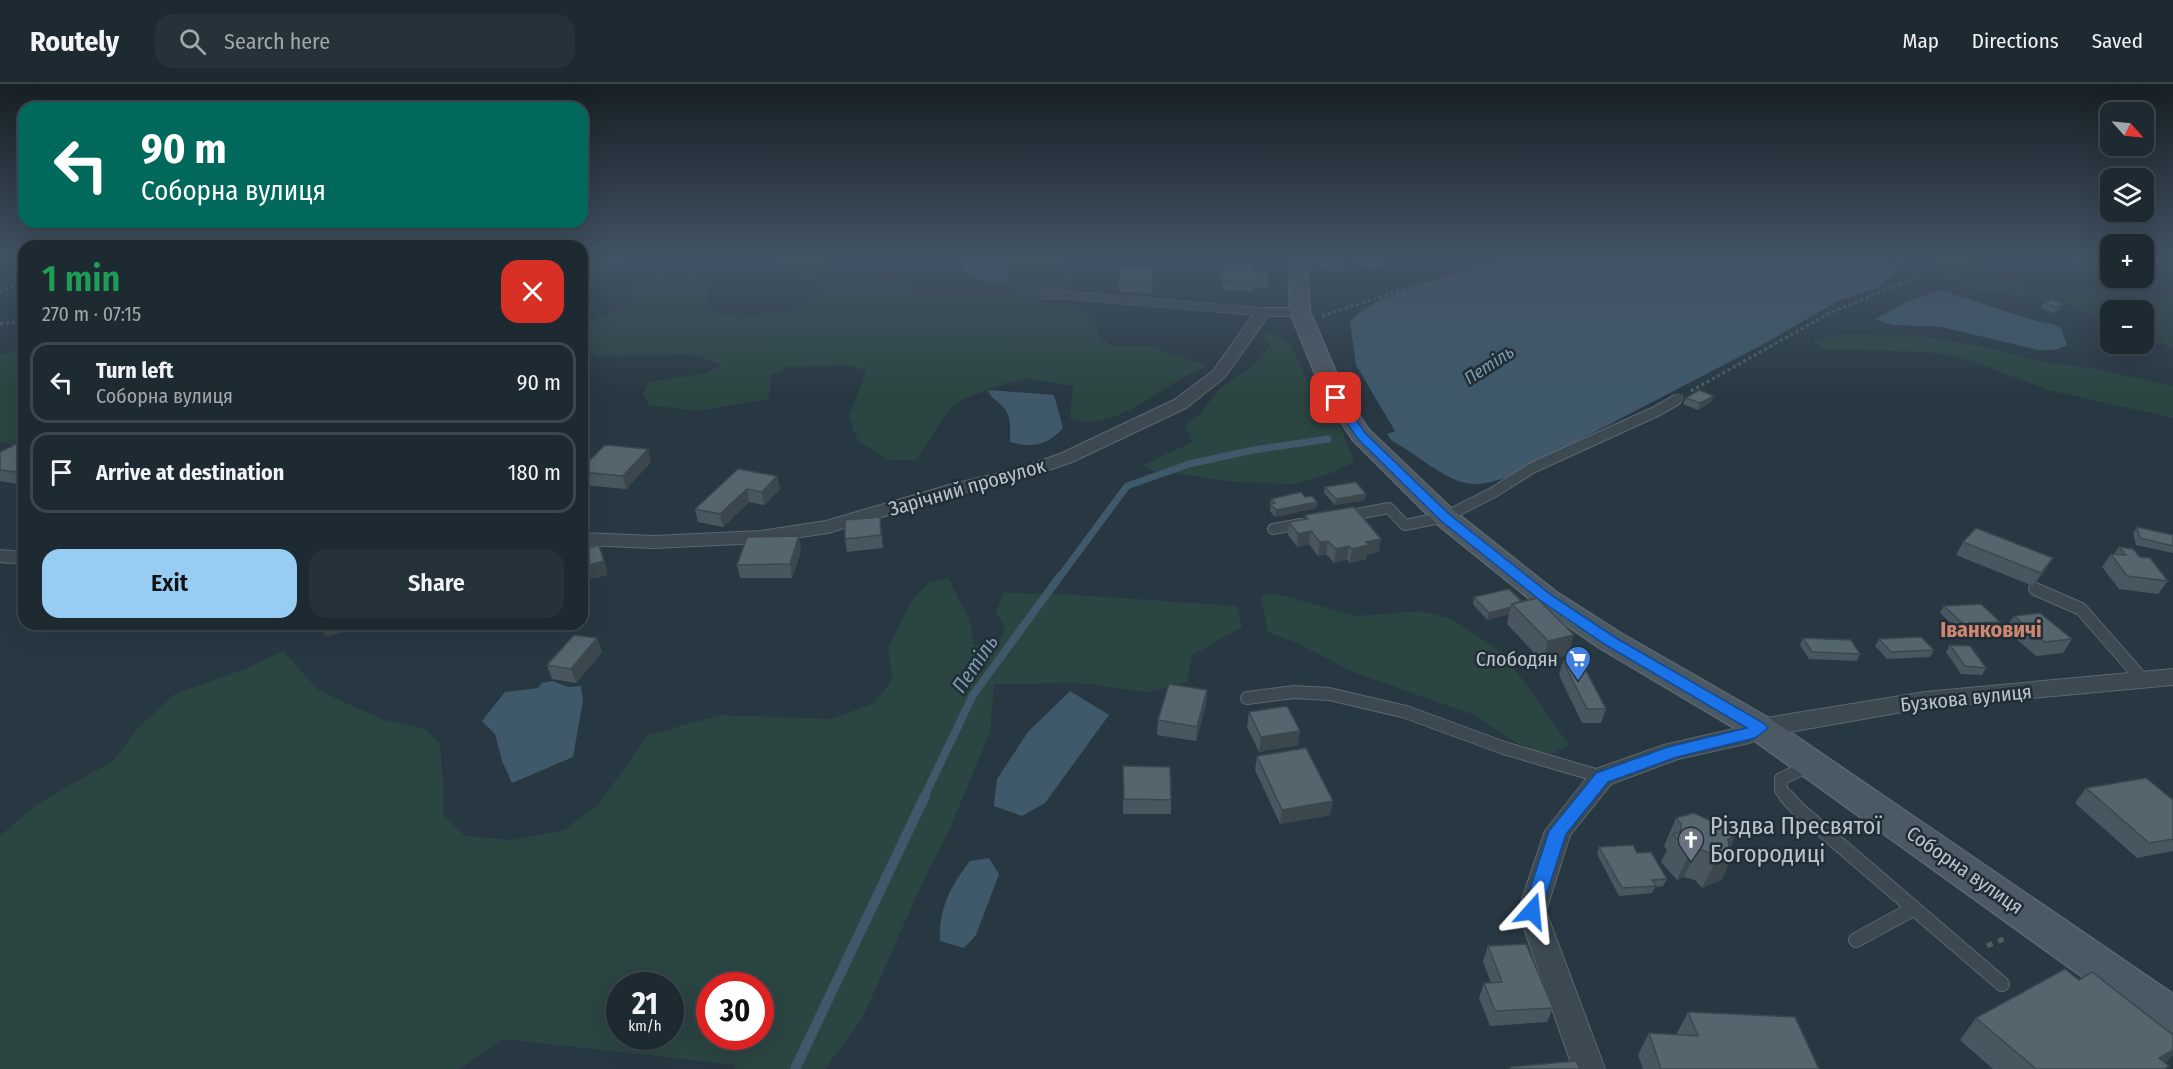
<!DOCTYPE html>
<meta charset="utf-8">
<style>
body{margin:0;font-family:"Fira Sans Condensed",sans-serif;background:#26323a;color:#f1f3f6;height:100vh;display:flex;flex-direction:column;font-size:22px;white-space:nowrap}
*{box-sizing:border-box;margin:0}
p{font-size:20px;color:#a1a7ac}
.icon{flex:none;width:33px;height:33px;fill:none;stroke:currentColor;stroke-width:2;stroke-linecap:round;stroke-linejoin:round}
.map{position:relative;flex:1;overflow:hidden}
.panel{position:absolute;left:18px;top:156px;width:570px;height:390px;display:flex;flex-direction:column;background:#1e2a32;border-radius:18px;box-shadow:0 6px 24px #0002,0 0 0 2px #3c464d}
.panel>*{flex:none}
.guide{position:absolute;left:18px;top:18px;width:570px;height:126px;border-radius:18px;box-shadow:0 6px 24px #0002,0 0 0 2px #3c464d;background:#00695c;color:#fff;overflow:hidden}
.needle{width:39px;rotate:117deg}
.controls{position:absolute;left:2100px;top:18px;display:grid;gap:12px}
.controls a{display:grid;place-items:center;width:54px;height:54px;border-radius:12px;background:#1e2a32;box-shadow:0 6px 24px #0002,0 0 0 2px #3c464d;font-size:30px}
.speed{position:absolute;left:606px;top:888px;display:flex;gap:12px;font-size:30px;font-weight:700;text-align:center}
.speed>*{display:grid;place-content:center;width:78px;height:78px;border-radius:50%;background:#1e2a32;box-shadow:0 6px 24px #0002,0 0 0 2px #3c464d;line-height:1}
.speed small{font-size:15px;font-weight:400}
.speed .limit{border:9px solid #d22;background:#fff;color:#111}
.pin{position:absolute;display:grid;place-items:center;width:51px;height:51px;color:#fff;margin:-26px;border-radius:12px;box-shadow:0 3px 9px #0006}
.me{position:absolute;width:66px;margin:-33px;rotate:18deg;stroke-linejoin:round;filter:drop-shadow(0 0 4px #0008)}
.turn{display:flex;align-items:center;gap:21px;height:126px;padding:0 24px;font-size:27px}
.turn .icon{width:78px;height:78px;stroke-width:2.5}
.turn b{display:block;font-size:42px;line-height:51px}
.round{display:grid;place-items:center;flex:none;width:63px;height:63px;border-radius:18px;background:#26323a}
.overview{display:flex;align-items:center;justify-content:space-between;height:102px;padding:0 24px}
h1{font-size:36px;font-weight:600;line-height:45px;color:#1e9e55}
.action{display:flex;gap:12px;margin-top:auto;padding:12px 24px}
.action a{flex:1;height:69px;border-radius:18px;background:#97ccf3;color:#111;font-size:24px;font-weight:600;line-height:69px;text-align:center}
.action a+a{background:#26323a;color:#f1f3f6}
ul{padding:0;list-style:none}
li{display:flex;align-items:center;gap:18px;height:81px;margin:0 12px 9px;padding:0 12px;border:3px solid #3c464d;border-radius:18px}
li div{flex:1}
li b{display:block;font-size:22px}
li em{font-style:normal}
header{display:flex;align-items:center;gap:36px;box-sizing:border-box;height:84px;padding:0 30px;background:#1e2a32;border-bottom:2px solid #3c464d}
header strong{font-size:28px}
nav{display:flex;gap:33px;margin-inline-start:auto;font-size:21px}
.search{width:420px;height:54px;background:#26323a;display:flex;align-items:center;gap:15px;box-sizing:border-box;padding:0 21px;border-radius:18px;color:#a1a7ac;font-size:22px}
.map>svg:first-child{display:block}
.green{fill:#2b4542;fill-rule:evenodd}
.water{fill:#3f596a}
.lines{fill:none;stroke-linecap:round;stroke-linejoin:round}
.stream-far2{stroke:#3f596a;stroke-width:7}
.stream-far1{stroke:#3f596a;stroke-width:8}
.stream{stroke:#3f596a;stroke-width:10}
.lane-far3-casing{stroke:#5b676f;stroke-width:9}
.lane-far2-casing{stroke:#5b676f;stroke-width:12}
.lane-far1-casing{stroke:#5b676f;stroke-width:14}
.lane-casing{stroke:#5b676f;stroke-width:16}
.street-casing{stroke:#5b676f;stroke-width:2}
.secondary-casing{stroke:#5b676f;stroke-width:3}
.path-far1{stroke:#4b605f;stroke-width:3;stroke-dasharray:3 3;stroke-linecap:butt}
.path{stroke:#4b605f;stroke-width:5;stroke-dasharray:6 6;stroke-linecap:butt}
.lane-far3{stroke:#3d4951;stroke-width:8}
.lane-far2{stroke:#3d4951;stroke-width:10}
.lane-far1{stroke:#3d4951;stroke-width:12}
.lane{stroke:#3d4951;stroke-width:14}
.street{fill:#3d4951;fill-rule:evenodd}
.secondary{fill:#4b5964;fill-rule:evenodd}
.wall{fill:#48575f}
.shaded-wall{fill:#3b474d}
.building{fill:#54656e;stroke:#3b474d;stroke-width:1.5}
.route{fill:#1a73e8;stroke:#114b97;stroke-width:1.5}
.labels{text-anchor:middle;stroke-width:5;stroke-linejoin:round;paint-order:stroke}
.far-water-label{font-size:18px;font-style:italic;fill:#7c99ac;stroke:#212e37}
.street-label{font-size:20px;fill:#bac4cb;stroke:#212e37}
.poi-label{font-size:20px;fill:#bac4cb;stroke:#212e37;text-anchor:end}
.water-label{font-size:21px;font-style:italic;fill:#7c99ac;stroke:#212e37}
.quarter-label{font-size:22px;font-weight:bold;fill:#d1876f;stroke:#212e37}
.near-poi-label{font-size:24px;fill:#bac4cb;stroke:#212e37;text-anchor:start}
</style>
<header>
<strong>Routely</strong>
<div class="search"><svg class="icon" aria-label="search" viewBox="0 0 24 24"><circle cx="10" cy="10" r="6"/><path d="M15 15l6 6"/></svg>Search here</div>
<nav><a>Map</a><a>Directions</a><a>Saved</a></nav>
</header>
<div class="map">
<svg width="2173" height="985" viewBox="0 0 2173 985">
<rect width="100%" height="100%" fill="#283842"/>
<g class="green">
<polygon points="582,174 630,174 582,205"/>
<path d="M763 174H820L824 180 910 203 915 212 1009 213 1011 206 996 199 1008 196 1010 174H1065L1066 205 1039 208 1035 218 1059 219 1067 225 1073 222 1097 238V251L1113 262H1150L1208 282C1167 297 1137 332 1093 338 1086 339 1077 336 1070 334L1073 302 1029 295 1006 299 963 315 948 327 916 376H890L858 357 849 332 866 286 848 281 787 283 771 291 769 315 696 327 649 321 643 310 649 298 704 290 723 281 693 271 596 272 582 268V240L619 227 632 219 630 203C655 195 690 185 710 205L705 222 718 229 757 231 799 223 819 208 817 199 794 186Z"/>
<polygon points="1908,174 1977,174 1967,178 2019,199 2032,207 2022,212 1976,206 1960,199 1929,175"/>
<polygon points="2064,205 2173,210 2173,264 2144,252 2144,226 2110,226 2110,239 2080,227 2066,219"/>
<polygon points="1271,248 1290,259 1312,307 1339,339 1354,378 1331,389 1293,400 1234,398 1181,390 1159,391 1144,381 1192,358 1186,341 1200,330 1220,304 1253,282 1270,262 1263,251"/>
<polygon points="1846,250 1915,251 1989,264 2038,277 2090,284 2173,302 2173,334 2048,306 1975,278 1948,271 1925,268 1823,265 1813,256"/>
<polygon points="24,263 24,364 0,358 0,271"/>
<path d="M948 494 969 535 974 561 996 565 1005 544 996 528 1004 509 1062 510 1237 522 1242 543 1192 571 1187 598 1147 608 1080 599 994 600 990 648 948 749 922 799 863 933 825 985H734L737 981 503 955 459 985H0V752L36 721 114 676 139 643 175 610 248 584 283 567 318 606 381 635 424 645 440 659 443 698V731L465 752 512 756 564 746 599 720 648 651 721 631 831 635 875 619 892 595 888 564 914 513 929 499ZM620 902H670V952H620ZM710 902H760V952H710Z"/>
<polygon points="1273,509 1356,532 1420,527 1452,535 1504,570 1569,661 1552,670 1534,666 1517,659 1472,630 1353,588 1299,560 1268,548 1261,512"/>
</g>
<g class="water">
<path d="M964 174H1008V196C990 200 975 197 962 184Z"/>
<path d="M1531 174H1879L1898 186 1878 203 1840 216 1762 261 1508 393C1495 397 1481 402 1466 399 1443 395 1414 368 1392 357L1387 350 1395 347 1356 281 1350 238C1377 203 1486 185 1531 174Z"/>
<polygon points="1940,206 2036,237 2056,241 2061,244 2067,261 2055,266 2038,266 1942,243 1892,241 1875,235 1910,216"/>
<path d="M988 306 1054 311 1063 344C1047 362 1033 364 1010 358 1010 347 1012 334 1004 324 999 317 991 316 988 306Z"/>
<polygon points="552,597 568,603 581,602 583,616 573,673 512,699 502,677 495,650 482,637 505,608 538,604 542,599"/>
<polygon points="1070,607 1109,631 1045,719 1022,732 994,722 997,695 1028,648"/>
<path d="M989 774 999 790 976 851 964 864 940 857C938 826 951 801 970 777Z"/>
</g>
<g class="lines">
<polyline class="stream-far2" points="1059,494 1127,402 1189,380 1253,366 1328,355"/>
<polyline class="stream-far1" points="924,713 973,611 1060,492"/>
<polyline class="stream" points="795,985 925,712"/>
<defs>
<g id="lane-far3">
<polyline points="1042,211 1066,211 1264,228"/>
<polyline points="1674,317 1679,314"/>
</g>
<g id="lane-far2">
<polyline points="1346,432 1389,424 1405,441 1445,433 1494,408 1532,384 1657,327 1676,316"/>
<polyline points="1273,445 1301,440"/>
</g>
<g id="lane-far1">
<polyline points="2035,505 2081,525 2144,597"/>
<polyline points="1247,614 1294,608 1329,610 1406,628 1504,664 1602,693"/>
<polyline points="1787,713 1781,706 1781,695 1808,682"/>
</g>
<g id="lane">
<polyline points="1786,712 1797,724 2002,900"/>
<polyline points="1856,856 1913,825"/>
</g>
<g id="street">
<polygon points="1264,224 1300,224 1307,228 1300,232 1268,232 1225,293 1186,324 1072,378 1029,393 962,409 828,449 761,459 654,464 582,461 582,449 654,452 761,447 826,437 949,401 1016,385 1060,370 1174,316 1213,287 1252,232 1259,225"/>
<polygon points="0,466 24,468 24,480 0,478"/>
<polygon points="2173,585 2173,601 1925,624 1766,652 1749,659 1678,675 1611,700 1570,751 1546,827 1605,985 1573,985 1518,827 1545,747 1593,686 1664,661 1742,643 1760,635 1925,608"/>
</g>
<polygon id="secondary" points="1296,174 1314,174 1307,188 1310,228 1347,314 1369,346 1454,427 1556,508 1622,550 1772,636 2173,910 2173,953 2158,947 1748,652 1600,564 1536,520 1436,439 1353,356 1325,314 1290,228 1289,188"/>
</defs>
<use href="#lane-far3" class="lane-far3-casing"/>
<use href="#lane-far2" class="lane-far2-casing"/>
<use href="#lane-far1" class="lane-far1-casing"/>
<use href="#lane" class="lane-casing"/>
<use href="#street" class="street-casing"/>
<use href="#secondary" class="secondary-casing"/>
<g class="path-far1">
<polyline points="0,208 24,198"/>
<polyline points="1322,232 1392,209 1518,174"/>
<polyline points="0,240 24,237"/>
<polyline points="1691,307 1828,230 1916,193 1908,181 1889,174"/>
</g>
<polyline class="path" points="1987,862 2008,853"/>
<use href="#lane-far3" class="lane-far3"/>
<use href="#lane-far2" class="lane-far2"/>
<use href="#lane-far1" class="lane-far1"/>
<use href="#lane" class="lane"/>
<use href="#street" class="street"/>
<use href="#secondary" class="secondary"/>
</g>
<g class="wall">
<polygon points="1352,174 1384,174 1381,185 1351,181"/>
<polygon points="1320,179 1342,181 1339,187 1319,185"/>
<polygon points="1222,180 1252,187 1268,193 1267,204 1254,204 1253,207 1223,207 1221,191"/>
<polygon points="1119,185 1153,198 1152,209 1119,208"/>
<polygon points="2044,219 2063,220 2060,226 2054,229 2041,224"/>
<polygon points="1714,312 1711,318 1698,326 1683,320 1686,314"/>
<polygon points="24,361 24,400 23,401 0,397 0,368"/>
<polygon points="651,378 626,405 582,401 582,384"/>
<polygon points="777,392 780,405 764,421 749,418 723,443 698,438 695,425"/>
<polygon points="1325,403 1366,410 1365,416 1335,421 1324,409"/>
<polygon points="1305,413 1317,418 1316,424 1275,433 1270,427 1271,415"/>
<polygon points="1305,431 1379,468 1367,470 1367,475 1349,479 1347,475 1334,479 1326,470 1318,472 1309,460 1297,463 1288,451 1289,438 1305,435"/>
<polygon points="880,433 883,464 847,468 845,455"/>
<polygon points="2137,443 2173,451 2173,469 2136,461 2133,449"/>
<polygon points="1963,458 2045,487 2033,502 1956,471"/>
<polygon points="2119,463 2140,473 2168,497 2158,510 2119,505 2102,483 2111,470 2114,470"/>
<polygon points="801,466 792,494 740,494 737,481"/>
<polygon points="1509,505 1568,571 1542,577 1507,540 1509,530 1487,536 1473,520 1474,513"/>
<polygon points="1944,522 2000,538 1996,545 1959,547 1940,529"/>
<polygon points="2014,532 2072,555 2063,569 2036,572 2005,545"/>
<polygon points="597,554 602,568 576,599 552,595 547,581"/>
<polygon points="1803,554 1860,570 1857,577 1809,575 1800,561"/>
<polygon points="1879,555 1934,566 1930,573 1887,575 1875,562"/>
<polygon points="1950,561 1986,584 1982,591 1961,590 1946,568"/>
<polygon points="1563,577 1606,625 1601,639 1582,639 1559,591"/>
<polygon points="1207,606 1206,621 1196,657 1157,651 1158,636"/>
<polygon points="1249,628 1298,661 1259,668 1247,643"/>
<polygon points="1257,672 1333,717 1330,731 1280,740 1255,686"/>
<polygon points="1123,682 1171,716 1171,730 1123,730"/>
<polygon points="2086,704 2173,716 2173,767 2137,774 2075,719"/>
<polygon points="1676,734 1735,752 1730,764 1735,768 1721,796 1702,804 1695,796 1684,793 1677,796 1661,778 1667,766 1664,762"/>
<polygon points="1599,763 1637,769 1667,795 1663,802 1655,803 1652,809 1619,812 1597,770"/>
<polygon points="1488,862 1553,924 1547,938 1490,942 1479,914 1484,899 1491,899 1483,877"/>
<polygon points="2079,896 2173,951 2173,971 2165,979 2166,985 1993,985 1960,956 1976,934"/>
<polygon points="1688,928 1819,985 1643,985 1638,971 1649,949 1678,951 1677,949"/>
</g>
<g class="shaded-wall">
<polygon points="2063,220 2060,226 2054,229 2057,223"/>
<polygon points="1714,312 1711,318 1698,326 1700,319"/>
<polygon points="648,365 651,378 626,405 623,392"/>
<polygon points="24,383 24,400 23,401 15,388"/>
<polygon points="777,392 780,405 764,421 762,408"/>
<polygon points="747,405 749,418 723,443 720,430"/>
<polygon points="1366,410 1365,416 1335,421 1336,415"/>
<polygon points="1317,418 1316,424 1275,433 1276,426"/>
<polygon points="1311,447 1309,460 1297,463 1298,450"/>
<polygon points="799,452 801,466 792,494 790,480"/>
<polygon points="1381,455 1379,468 1367,470 1367,475 1349,479 1352,465 1366,458"/>
<polygon points="1328,457 1326,470 1318,472 1320,458"/>
<polygon points="1349,462 1347,475 1334,479 1336,465"/>
<polygon points="2053,474 2045,487 2033,502 2041,489"/>
<polygon points="604,477 608,491 582,497 582,483"/>
<polygon points="1511,523 1509,530 1487,536 1489,529"/>
<polygon points="319,540 375,540 325,553"/>
<polygon points="1574,551 1568,571 1542,577 1548,557"/>
<polygon points="597,554 602,568 576,599 571,585"/>
<polygon points="1207,606 1206,621 1196,657 1197,643"/>
<polygon points="1300,647 1298,661 1259,668 1261,653"/>
<polygon points="1333,717 1330,731 1280,740 1282,726"/>
<polygon points="1735,752 1726,772 1735,768 1721,796 1702,804 1716,776 1728,755"/>
<polygon points="1697,765 1684,793 1677,796 1690,768"/>
<polygon points="2173,966 2173,971 2163,981 2159,974"/>
</g>
<g class="building">
<polygon points="1322,174 1332,174 1343,176 1340,182 1320,179"/>
<polygon points="1222,180 1251,180 1252,187 1268,187 1268,193 1254,193 1254,197 1224,196"/>
<polygon points="1119,185 1152,185 1153,198 1120,198"/>
<polygon points="2051,216 2063,220 2057,223 2044,219"/>
<polygon points="1699,306 1714,312 1700,319 1686,314"/>
<polygon points="16,360 24,361 24,383 15,388 0,386 0,368"/>
<polygon points="605,361 648,365 623,392 582,388 582,384"/>
<polygon points="738,385 777,392 762,408 747,405 720,430 695,425"/>
<polygon points="1356,398 1366,410 1336,415 1325,403"/>
<polygon points="1301,408 1305,413 1312,412 1317,418 1276,426 1270,420 1275,419 1271,415"/>
<polygon points="1354,423 1381,455 1366,458 1369,461 1352,465 1349,462 1336,465 1328,457 1320,458 1311,447 1298,450 1289,438 1308,435 1305,431"/>
<polygon points="880,433 881,451 845,455 845,436"/>
<polygon points="2137,443 2173,451 2173,462 2140,454"/>
<polygon points="1976,444 2053,474 2041,489 1963,458"/>
<polygon points="799,452 790,480 737,481 747,453"/>
<polygon points="599,461 604,477 582,483 582,466"/>
<polygon points="2119,463 2133,465 2140,473 2150,474 2168,497 2127,492 2111,470 2126,471"/>
<polygon points="1509,505 1521,517 1512,520 1511,523 1489,529 1474,513"/>
<polygon points="1537,514 1574,551 1548,557 1512,520"/>
<polygon points="1981,520 2000,538 1963,540 1944,522"/>
<polygon points="2040,529 2072,555 2045,558 2014,532"/>
<polygon points="574,551 597,554 571,585 547,581"/>
<polygon points="1921,553 1934,566 1891,568 1879,555"/>
<polygon points="1803,554 1851,556 1860,570 1812,568"/>
<polygon points="1950,561 1970,562 1986,584 1965,582"/>
<polygon points="1563,577 1581,577 1606,625 1587,625"/>
<polygon points="1169,600 1207,606 1197,643 1158,636"/>
<polygon points="1287,622 1300,647 1261,653 1249,628"/>
<polygon points="1306,664 1333,717 1282,726 1257,672"/>
<polygon points="1123,682 1170,683 1171,716 1124,715"/>
<polygon points="2146,694 2173,716 2173,755 2149,759 2086,704"/>
<polygon points="1694,729 1711,737 1717,735 1735,752 1728,755 1729,763 1735,768 1716,776 1708,768 1697,765 1690,768 1673,750 1681,748 1681,740 1676,734"/>
<polygon points="1633,761 1637,769 1651,768 1667,795 1652,796 1656,802 1622,804 1599,763"/>
<polygon points="1526,860 1553,924 1495,927 1484,899 1502,898 1488,862"/>
<polygon points="2065,885 2079,896 2092,888 2173,951 2173,966 2159,974 2169,982 2164,985 2036,985 1976,934"/>
<polygon points="1688,928 1795,933 1819,985 1661,985 1649,949 1698,952"/>
<polygon points="1576,977 1580,985 1511,985 1510,983"/>
</g>
<linearGradient id="sky" x2="0" y2="1"><stop stop-color="#161f24"/><stop offset="0.56" stop-color="#425365"/><stop offset="1" stop-color="#425365" stop-opacity="0"/></linearGradient>
<rect width="2173" height="312" fill="url(#sky)"/>
<polygon class="route" points="1336,311 1340,312 1365,349 1449,430 1551,511 1616,554 1765,640 1768,644 1755,654 1677,673 1608,698 1566,750 1539,833 1532,835 1525,833 1523,827 1549,747 1596,689 1668,663 1747,644 1606,561 1541,517 1440,436 1357,354 1331,314"/>
<defs>
<symbol id="supermarket-pin" viewBox="-11 -11 22 30"><path d="M0 17L-7.5 6A9.5 9.5 0 1 1 7.5 6Z" fill="#3f7fe0" stroke="#212e37"/><path d="M-6-5.5h2.5l.6 2H6L4.5 2H-2.5L-4.4-4H-6ZM-1.5 3.2a1.3 1.3 0 1 0 .1 0ZM3 3.2a1.3 1.3 0 1 0 .1 0Z" fill="#fff"/></symbol>
<symbol id="church-pin" viewBox="-11 -11 22 30"><path d="M0 17L-7.5 6A9.5 9.5 0 1 1 7.5 6Z" fill="#6b7280" stroke="#212e37"/><path d="M-1.2-6h2.4v3.5h3.3v2.4h-3.3V6h-2.4V-.1h-3.3v-2.4h3.3Z" fill="#fff"/></symbol>
</defs>
<g fill-rule="evenodd">
<use href="#supermarket-pin" x="1563" y="560" width="30" height="40"/>
<use href="#church-pin" x="1676" y="741" width="30" height="40"/>
</g>
<g class="labels">
<g class="far-water-label">
<text transform="translate(1489 281) rotate(-33)" y="6">Петіль</text>
</g>
<g class="street-label">
<text transform="translate(967 403) rotate(-16)" y="7">Зарічний провулок</text>
<text transform="translate(1966 614) rotate(-6)" y="7">Бузкова вулиця</text>
<text transform="translate(1965 786) rotate(35)" y="7">Соборна вулиця</text>
</g>
<g class="poi-label">
<text x="1558" y="582">Слободян</text>
</g>
<g class="water-label">
<text transform="translate(975 580) rotate(-56)" y="7">Петіль</text>
</g>
<g class="quarter-label">
<text x="1991" y="553">Іванковичі</text>
</g>
<g class="near-poi-label">
<text x="1710" y="750">Різдва Пресвятої<tspan x="1710" dy="28">Богородиці</tspan></text>
</g>
</g>
</svg>
<div class="controls">
<a><svg class="needle" viewBox="-14 -14 28 28"><path d="M0-13l5 13h-10z" fill="#e53935"/><path d="M0 13l5-13h-10z" fill="#a1a7ac"/></svg></a>
<a><svg class="icon" aria-label="layers" viewBox="0 0 24 24"><path d="M12 4l9 5-9 5-9-5zM3 14l9 5 9-5"/></svg></a>
<a>+</a>
<a>−</a>
</div>
<div class="speed"><div>21<small>km/h</small></div><div class="limit">30</div></div>
<div class="pin" style="left:1336px;top:314px;background:#d93025"><svg class="icon" aria-label="arrive" viewBox="0 0 24 24"><path d="M6 21V4h12l-3 4 3 4H6"/></svg></div>
<svg class="me" style="left:1532px;top:827px" viewBox="-20 -20 40 40"><path d="M0-17L14 15 0 8-14 15z" fill="#1a73e8" stroke="#fff" stroke-width="4"/></svg>
<div class="guide">
<div class="turn"><svg class="icon" aria-label="left" viewBox="0 0 24 24"><path d="M17 20v-9H6M10 6l-5 5 5 5"/></svg><div><b>90 m</b>Соборна вулиця</div></div>
</div>
<section class="panel">
<div class="overview"><div><h1>1 min</h1><p>270 m · 07:15</p></div><a class="round" style="background:#d93025;color:#fff"><svg class="icon" aria-label="close" viewBox="0 0 24 24"><path d="M6 6l12 12M18 6L6 18"/></svg></a></div>
<ul>
<li><svg class="icon" aria-label="left" viewBox="0 0 24 24"><path d="M17 20v-9H6M10 6l-5 5 5 5"/></svg><div><b>Turn left</b><p>Соборна вулиця</p></div><em>90 m</em></li>
<li><svg class="icon" aria-label="arrive" viewBox="0 0 24 24"><path d="M6 21V4h12l-3 4 3 4H6"/></svg><div><b>Arrive at destination</b></div><em>180 m</em></li>
</ul>
<div class="action"><a>Exit</a><a>Share</a></div>
</section>
</div>
